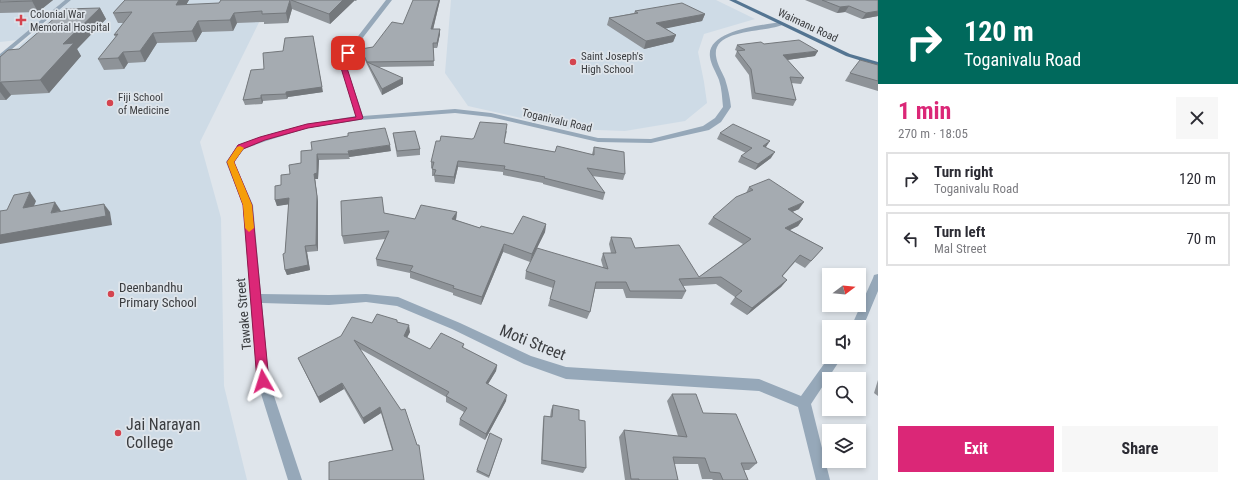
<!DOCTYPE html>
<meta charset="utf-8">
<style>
body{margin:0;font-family:"Roboto Condensed",sans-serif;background:#f7f7f7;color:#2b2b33;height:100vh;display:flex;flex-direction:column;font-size:15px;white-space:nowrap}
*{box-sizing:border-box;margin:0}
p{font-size:13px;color:#7c7c81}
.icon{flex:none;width:22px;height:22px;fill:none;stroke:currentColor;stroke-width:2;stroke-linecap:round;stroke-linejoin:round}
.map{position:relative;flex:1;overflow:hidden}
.side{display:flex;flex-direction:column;background:#fff;width:360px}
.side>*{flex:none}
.hud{background:#00695c;color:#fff;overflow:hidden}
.needle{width:26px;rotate:74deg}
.buttons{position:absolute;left:822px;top:268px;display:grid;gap:8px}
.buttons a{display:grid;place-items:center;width:44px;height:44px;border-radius:0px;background:#fff;box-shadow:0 2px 6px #0003;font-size:20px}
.pin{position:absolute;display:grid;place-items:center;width:34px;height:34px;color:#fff;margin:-17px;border-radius:8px;box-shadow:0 2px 6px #0006}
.me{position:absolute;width:44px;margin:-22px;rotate:354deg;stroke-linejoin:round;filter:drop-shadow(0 0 3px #0008)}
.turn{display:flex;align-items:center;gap:14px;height:84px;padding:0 20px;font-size:18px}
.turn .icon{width:52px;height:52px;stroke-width:2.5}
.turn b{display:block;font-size:28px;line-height:34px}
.round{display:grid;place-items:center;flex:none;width:42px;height:42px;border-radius:0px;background:#f7f7f7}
.head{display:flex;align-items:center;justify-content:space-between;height:68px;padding:0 20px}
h1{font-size:24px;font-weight:700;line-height:30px;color:#db2777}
.cta{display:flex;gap:8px;margin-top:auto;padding:8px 20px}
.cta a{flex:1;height:46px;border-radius:0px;background:#db2777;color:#fff;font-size:16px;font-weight:700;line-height:46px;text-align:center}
.cta a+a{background:#f7f7f7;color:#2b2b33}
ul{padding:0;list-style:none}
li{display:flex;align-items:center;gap:12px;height:54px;margin:0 8px 6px;padding:0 12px;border:2px solid #e1e1e2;border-radius:0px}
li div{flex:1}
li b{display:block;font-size:15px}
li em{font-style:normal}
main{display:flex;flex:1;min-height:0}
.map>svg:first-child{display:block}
.built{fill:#cedbe6}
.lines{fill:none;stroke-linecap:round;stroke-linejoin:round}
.minor{fill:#96a8b9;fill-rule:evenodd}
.primary{fill:#547592;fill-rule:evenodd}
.wall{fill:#8e9398}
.shaded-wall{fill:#74787c}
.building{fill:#a5abb1;stroke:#74787c}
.route{fill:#db2777;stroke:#8e194d}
.slow{fill:#f59e0b}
.poi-dot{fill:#d4444f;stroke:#dfe5eb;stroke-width:1.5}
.labels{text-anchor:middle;stroke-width:3.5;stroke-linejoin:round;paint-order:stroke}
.far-poi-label{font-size:11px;fill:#3b3d40;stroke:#dfe5eb;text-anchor:start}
.far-street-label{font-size:11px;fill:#3b3d40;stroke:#dfe5eb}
.poi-label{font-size:13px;fill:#3b3d40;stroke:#dfe5eb;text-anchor:start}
.street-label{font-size:13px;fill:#3b3d40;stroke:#dfe5eb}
.near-street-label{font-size:16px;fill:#3b3d40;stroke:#dfe5eb}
.near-poi-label{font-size:16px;fill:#3b3d40;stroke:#dfe5eb;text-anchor:start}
</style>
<main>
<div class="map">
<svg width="878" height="480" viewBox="0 0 878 480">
<rect width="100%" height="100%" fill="#dfe5eb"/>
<g class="built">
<polygon points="0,0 65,0 18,40 0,42"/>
<polygon points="71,0 270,0 200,142 221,218 224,386 247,480 0,480 0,63"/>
<polygon points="451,0 716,0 755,19 704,34 698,52 704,82 707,103 685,121 625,131 569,129 468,106 445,73"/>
</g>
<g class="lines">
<g class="minor">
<polygon points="65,0 71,0 0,59 0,54"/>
<path d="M386 0H392L351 53 347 68 363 116 455 109 491 113 598 138 651 139 703 126 715 118 723 107C722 98 722 89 719 80 716 72 711 65 710 57 706 30 763 25 781 22L784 24C770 33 712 27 716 56 717 64 722 72 725 79 728 88 730 98 731 107L721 122 709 130 651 143 598 142 491 117 455 113 360 120 308 128 266 141 244 149 234 162 253 205 261 294 329 295 366 294 398 297 460 323 531 356 566 367 759 379 801 396 829 357H842L811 404 830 480H816L798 407 759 391 566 379 524 364 452 329 397 306 366 302 329 305 262 303 269 381 302 480H288L257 381 243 205 226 162 238 145 260 137 307 124 356 116 341 68 345 53Z"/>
<polygon points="878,274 878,291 863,327 859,331 859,327 851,327 873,278 874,275"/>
</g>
<polygon class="primary" points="729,0 736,0 850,54 878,62 878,66 846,56"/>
</g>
<g class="wall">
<polygon points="0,0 53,0 38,12 0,13"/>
<polygon points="125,0 189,0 186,5 219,3 221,0 357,0 356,1 354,1 330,24 292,9 288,23 264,24 264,22 237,23 233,31 202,32 196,42 157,43 145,62 128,63 124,69 104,70 98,59 116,37 114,35 124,23 118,23 113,13"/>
<polygon points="440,0 433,29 440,29 440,34 437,48 433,48 434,66 378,67 403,84 382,95 362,54 361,49 373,47"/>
<polygon points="805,0 878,0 878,16 862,19 845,12 837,13"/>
<polygon points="100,8 106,19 77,49 81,56 49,93 11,95 6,100 0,100 0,57 19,49"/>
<polygon points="635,11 705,14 702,21 665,28 676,35 673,42 644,49 607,25 609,18 634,13"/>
<polygon points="764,44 815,56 787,60 804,78 801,84 791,83 796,100 793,106 752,99 749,75 735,56 737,51 735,50 737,45"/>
<polygon points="878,65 878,91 845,81 850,73"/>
<polygon points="251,70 323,92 288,97 287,99 263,101 262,104 245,105 243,100"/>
<polygon points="507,131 504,143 555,152 592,154 594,147 625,174 623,180 592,176 605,193 603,200 543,184 543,183 503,175 503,172 458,167 454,184 435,182 434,176 432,176 432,168 431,168 431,162"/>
<polygon points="393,133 420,149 420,155 397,157"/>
<polygon points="720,133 766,147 765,148 771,158 755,170 738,162 741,156 746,153 717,139"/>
<polygon points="301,151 391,151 349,157 350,159 319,160 318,179 315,179 318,202 318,251 307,252 310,270 287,275 285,270 285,253 289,204 277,206 275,200 281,185 290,174 301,163"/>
<polygon points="749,187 799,209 792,212 803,219 798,226 790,230 823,248 805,268 795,262 782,277 787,280 781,287 747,315 730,304 735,297 716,284 683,286 686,291 682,299 626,298 623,289 595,289 590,312 587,319 548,306 553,288 525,279 526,271 603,267 601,260 603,253 611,253 609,244 611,237 699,277 743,244 708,224 713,217 746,193"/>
<polygon points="457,212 456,220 480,228 513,234 546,224 545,232 530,262 503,252 481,305 453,295 453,293 410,278 410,273 377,266 376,259 385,239 344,244 342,236 384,213 415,219"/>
<polygon points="398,322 410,332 407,338 430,349 464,344 463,348 497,365 496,371 488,384 506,401 485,440 459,425 460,419 464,412 446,402 446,397 360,349 417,445 392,450 381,413 364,424 344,389 320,403 301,364 298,358 372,323"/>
<polygon points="878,380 878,396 874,393"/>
<polygon points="672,394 703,413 757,463 749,470 744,470 748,480 713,480 712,479 702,479 698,464 674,464 678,480 625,480 619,437 624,430 678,436 667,401"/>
<polygon points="553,405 579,420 586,468 583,473 541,464 543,421 544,416 550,417 551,410"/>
<polygon points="502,439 489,478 476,472 477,470"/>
</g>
<g class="shaded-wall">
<polygon points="33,0 53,0 38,12 32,1"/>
<polygon points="179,0 189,0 180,15 176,5"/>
<polygon points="290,0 292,9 288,23 286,13"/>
<polygon points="343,0 354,0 354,1 330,24 329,14"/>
<polygon points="439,0 440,0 432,34 431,29"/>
<polygon points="849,6 845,12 837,13 840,7"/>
<polygon points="100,8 106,19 77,49 81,56 49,93 40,80 63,44"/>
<polygon points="878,11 878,16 862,19 866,13"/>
<polygon points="234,13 237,23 233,31 230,20"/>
<polygon points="705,14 702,21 654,31 656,23"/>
<polygon points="198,21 202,32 196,42 192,31"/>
<polygon points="440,29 440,34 437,48 437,43"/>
<polygon points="153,33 157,43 145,62 140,51"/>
<polygon points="676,35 673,42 644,49 646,41"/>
<polygon points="313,36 323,92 288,97 287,99 286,94 286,92"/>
<polygon points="818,51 815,56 780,61 783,55"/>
<polygon points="123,52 128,63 124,69 118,58"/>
<polygon points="403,78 403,84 382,95 382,89"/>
<polygon points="1,82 11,95 6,100 0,92 0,83"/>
<polygon points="261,95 263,101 262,104 261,98"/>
<polygon points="770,141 766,147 759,152 763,146"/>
<polygon points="390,145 391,151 349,157 348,151"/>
<polygon points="775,152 771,158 755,170 758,164"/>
<polygon points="317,154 319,160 318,179 315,179 318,202 318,251 316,245 314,174"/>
<polygon points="458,161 458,167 454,184 454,177"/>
<polygon points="30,192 36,201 30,216 23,208"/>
<polygon points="289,198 291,204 277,206 275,200"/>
<polygon points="55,202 61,211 51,213"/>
<polygon points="804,202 799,209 783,216 788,209"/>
<polygon points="104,204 110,212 112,225 0,244 0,229"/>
<polygon points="457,212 456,219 452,227 452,219"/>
<polygon points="803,219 798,226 780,235 785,228"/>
<polygon points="546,224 545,232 530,262 532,254"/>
<polygon points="504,244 503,252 481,305 482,297"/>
<polygon points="305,246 307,252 310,270 287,275 285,270"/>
<polygon points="787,280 781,287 747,315 752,308"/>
<polygon points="409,325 410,332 404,343 404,336"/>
<polygon points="497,365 496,371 485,389 486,383"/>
<polygon points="342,383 344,389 320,403 318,397"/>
<polygon points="507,395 506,401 485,440 486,434"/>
<polygon points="380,407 381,413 364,424 363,418"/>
</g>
<g class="building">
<polygon points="0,0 33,0 32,1 0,2"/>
<polygon points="125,0 179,0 176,5 219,3 221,0 290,0 286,13 262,14 262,11 234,13 230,20 198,21 192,31 153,33 140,51 123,52 118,58 98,59 118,34 114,35 132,12 113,13"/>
<polygon points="291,0 343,0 329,14"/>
<polygon points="413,0 439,0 431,29 440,29 437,43 433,43 434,61 367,62 361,49 373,47 392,22 403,24"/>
<polygon points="822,0 878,0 878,11 866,13 849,6 840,7"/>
<polygon points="682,3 705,14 656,23 676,35 646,41 609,18 638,13 635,11"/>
<polygon points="100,8 63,44 74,43 40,80 1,82 0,83 0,57 8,50 19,49 65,9"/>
<polygon points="313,36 322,87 286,92 286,94 261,95 261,98 243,100 251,70 264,69 263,53 283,51 285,38"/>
<polygon points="799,40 818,51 783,55 804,78 790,77 796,100 755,93 751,69 737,51 745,50 737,45 761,42 764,44"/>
<polygon points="860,60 878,65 878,81 850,73"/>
<polygon points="367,62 403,78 382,89"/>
<polygon points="480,122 507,124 504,143 555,152 557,146 594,155 594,147 624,152 625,174 587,168 605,193 544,178 545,177 504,169 505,166 458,161 454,177 434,175 436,170 432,169 434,162 431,162 436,141 440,141 441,136 472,139 474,138"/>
<polygon points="733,124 770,141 763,146 775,152 758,164 741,156 752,148 720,133"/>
<polygon points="385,128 390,145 348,151 349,154 317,154 317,173 314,174 317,196 316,245 305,246 308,265 285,270 283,254 285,253 289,198 275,200 275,186 281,185 281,175 290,174 289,165 301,163 301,151 312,150 311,142 348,136 348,133"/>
<polygon points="415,131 420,149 397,151 393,133"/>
<polygon points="769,179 804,202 788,209 803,219 785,228 823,248 811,261 800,255 782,276 787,280 752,308 735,297 742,291 721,277 679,279 686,291 630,291 626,282 596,282 590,312 550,299 555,281 526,271 537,248 608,269 603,253 616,253 611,237 631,238 635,248 679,245 699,277 751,239 713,217 736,197 753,190 749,187"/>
<polygon points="30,192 23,208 55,202 51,213 104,204 106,216 0,235 0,211 7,210 14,195"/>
<polygon points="382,197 384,213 415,219 421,205 457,212 452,219 480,228 481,226 513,234 523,216 546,224 532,254 504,244 482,297 453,288 454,286 410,271 413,266 376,259 389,231 342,236 341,201"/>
<polygon points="377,314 397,320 397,322 409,325 404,336 430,349 441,333 464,344 462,347 497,365 486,383 507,395 486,434 460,419 467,408 446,396 449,392 354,340 401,410 405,409 417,445 419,445 424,480 329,480 329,462 393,450 380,407 363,418 342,383 318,397 298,358 341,336 352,317 372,323"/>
<polygon points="672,394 696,394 703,413 736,414 757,463 741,463 748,480 723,480 720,473 710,472 705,458 673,457 678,480 639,480 639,479 631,479 624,430 687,437"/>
<polygon points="553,405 579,410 579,420 585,421 586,468 542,460 544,416 552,417"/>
<polygon points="490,433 502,439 489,476 477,470"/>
</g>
<polygon class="route" points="346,51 351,53 347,68 363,118 362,119 308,128 265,140 243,149 234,162 252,205 269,381 267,384 263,386 259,384 257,381 243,205 227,162 238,145 260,137 307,124 356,117 341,68"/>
<polygon class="slow" points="240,146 244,148 234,162 252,205 254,228 249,232 245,228 243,205 227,162 237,147"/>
<g class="poi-dot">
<path d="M19 14h4v4h4v4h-4v4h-4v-4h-4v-4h4z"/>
<circle cx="573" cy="62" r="4"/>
<circle cx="110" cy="103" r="4"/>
<circle cx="111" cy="294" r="4"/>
<circle cx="118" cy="433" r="4"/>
</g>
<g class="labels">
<g class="far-poi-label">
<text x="30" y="18">Colonial War<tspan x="30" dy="13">Memorial Hospital</tspan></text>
<text x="581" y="60">Saint Joseph's<tspan x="581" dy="13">High School</tspan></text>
<text x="118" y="101">Fiji School<tspan x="118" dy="13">of Medicine</tspan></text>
</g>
<g class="far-street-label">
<text transform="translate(808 25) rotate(25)" y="4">Waimanu Road</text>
<text transform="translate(557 120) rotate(13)" y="4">Toganivalu Road</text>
</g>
<g class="poi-label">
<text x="119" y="292">Deenbandhu<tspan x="119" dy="15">Primary School</tspan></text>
</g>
<g class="street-label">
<text transform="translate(243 314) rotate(-95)" y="5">Tawake Street</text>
</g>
<g class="near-street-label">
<text transform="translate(533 342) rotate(22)" y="6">Moti Street</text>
</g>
<g class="near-poi-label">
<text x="126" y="430">Jai Narayan<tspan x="126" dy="18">College</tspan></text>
</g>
</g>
</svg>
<div class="buttons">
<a><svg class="needle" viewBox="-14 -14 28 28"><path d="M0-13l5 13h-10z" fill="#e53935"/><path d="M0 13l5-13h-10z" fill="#7c7c81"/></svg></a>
<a><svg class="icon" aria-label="sound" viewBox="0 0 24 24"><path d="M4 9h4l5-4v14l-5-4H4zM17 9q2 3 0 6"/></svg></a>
<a><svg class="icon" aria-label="search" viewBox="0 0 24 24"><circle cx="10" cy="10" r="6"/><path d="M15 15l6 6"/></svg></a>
<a><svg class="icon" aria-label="layers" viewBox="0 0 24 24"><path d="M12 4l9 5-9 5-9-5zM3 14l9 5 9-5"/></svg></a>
</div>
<div class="pin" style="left:348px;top:53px;background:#d93025"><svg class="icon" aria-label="arrive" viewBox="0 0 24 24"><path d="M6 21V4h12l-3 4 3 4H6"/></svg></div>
<svg class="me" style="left:263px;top:381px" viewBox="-20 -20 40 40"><path d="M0-17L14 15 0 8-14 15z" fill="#db2777" stroke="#fff" stroke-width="4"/></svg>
</div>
<section class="side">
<div class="hud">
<div class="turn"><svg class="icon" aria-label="right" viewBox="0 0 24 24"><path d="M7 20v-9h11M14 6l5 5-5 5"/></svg><div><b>120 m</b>Toganivalu Road</div></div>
</div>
<div class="head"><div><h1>1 min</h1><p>270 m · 18:05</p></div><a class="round"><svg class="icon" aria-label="close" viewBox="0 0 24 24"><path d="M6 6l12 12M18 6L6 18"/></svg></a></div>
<ul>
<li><svg class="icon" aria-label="right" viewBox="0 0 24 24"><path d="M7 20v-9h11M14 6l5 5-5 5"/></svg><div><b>Turn right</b><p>Toganivalu Road</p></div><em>120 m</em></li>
<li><svg class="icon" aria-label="left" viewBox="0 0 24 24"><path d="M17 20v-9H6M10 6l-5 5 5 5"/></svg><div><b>Turn left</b><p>Mal Street</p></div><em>70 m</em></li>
</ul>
<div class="cta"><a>Exit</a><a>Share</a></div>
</section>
</main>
